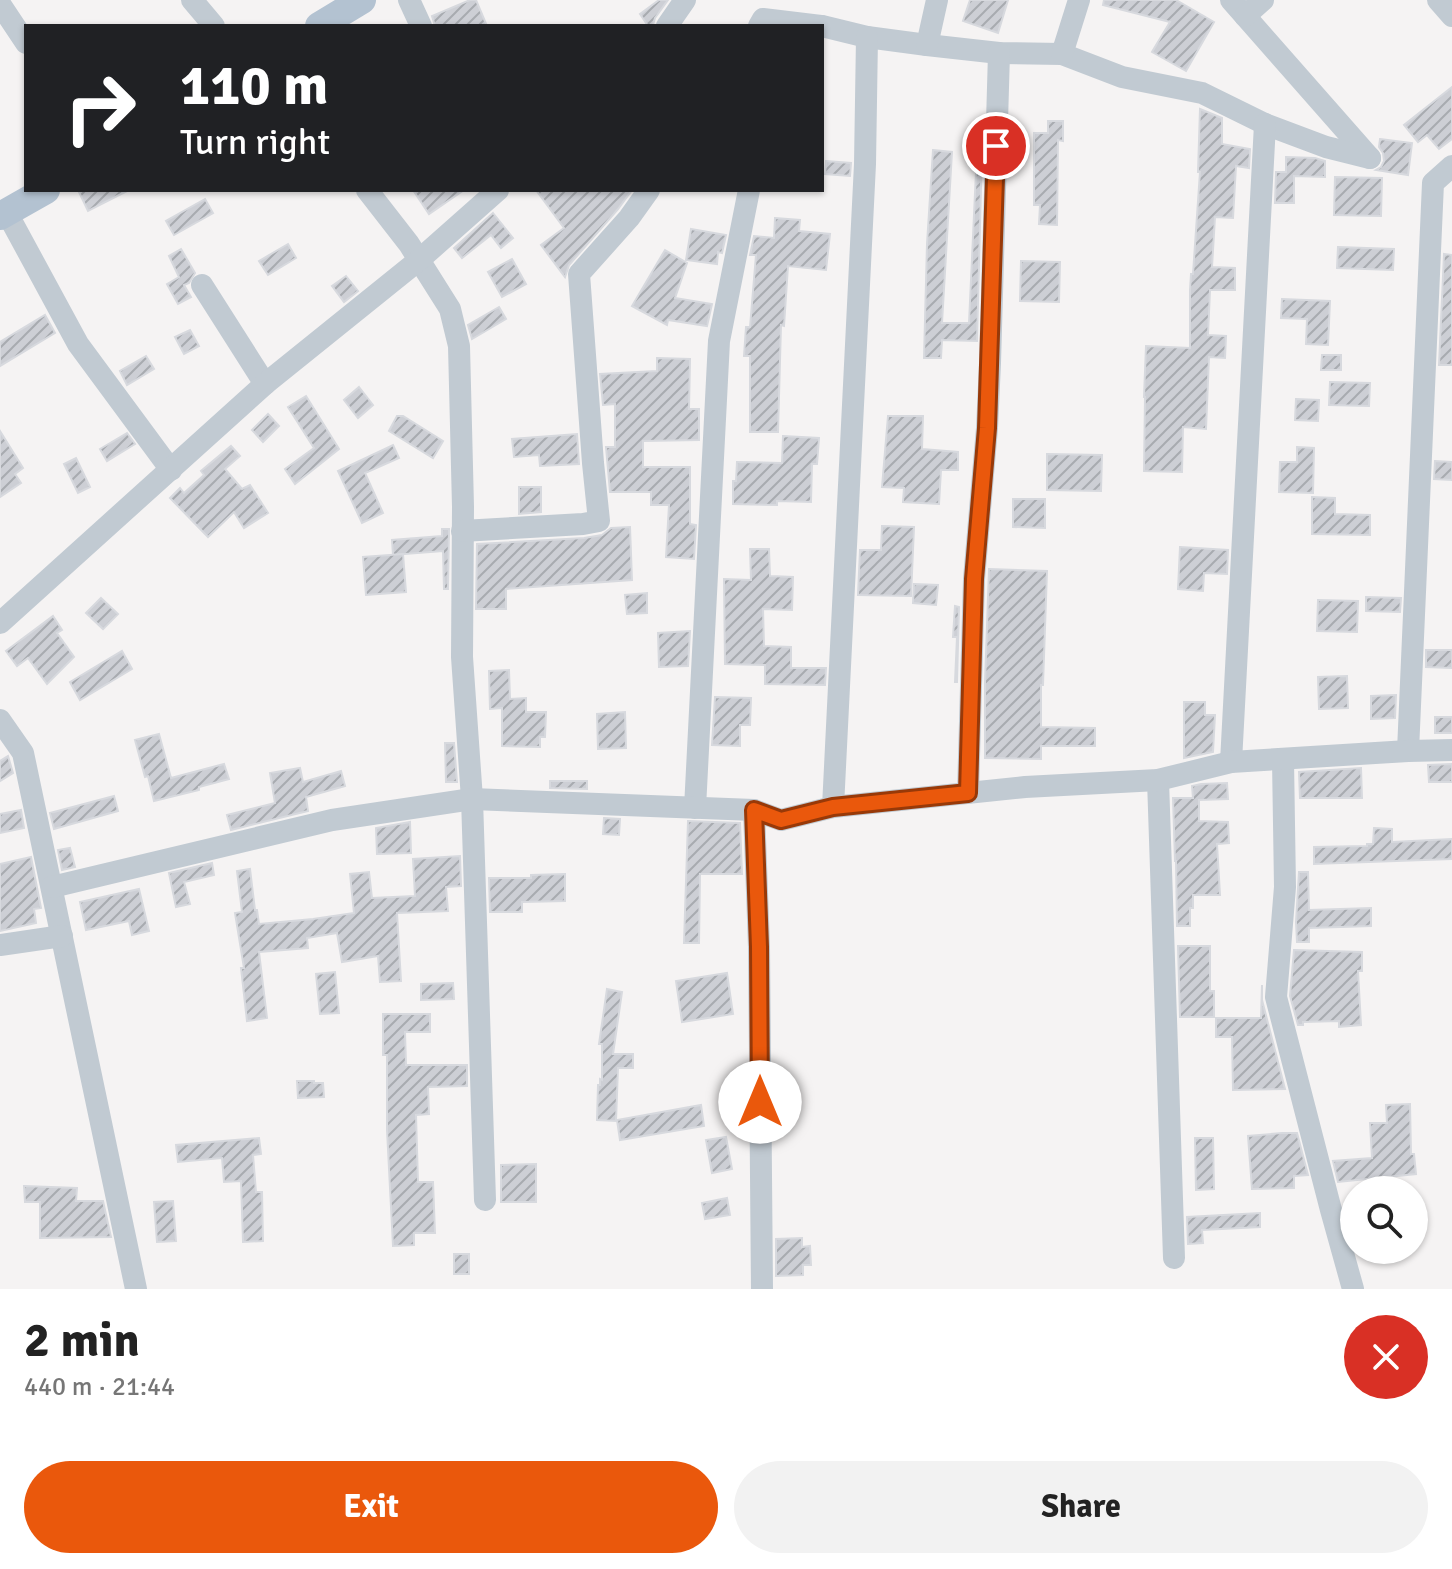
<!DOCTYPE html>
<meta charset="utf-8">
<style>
body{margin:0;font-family:Signika,sans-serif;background:#f2f2f2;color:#222;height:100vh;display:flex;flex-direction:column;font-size:30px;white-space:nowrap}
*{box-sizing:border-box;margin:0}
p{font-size:26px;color:#767676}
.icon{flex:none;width:44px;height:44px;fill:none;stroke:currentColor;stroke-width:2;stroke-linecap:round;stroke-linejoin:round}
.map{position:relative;height:1289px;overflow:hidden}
.sheet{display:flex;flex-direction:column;background:#fff;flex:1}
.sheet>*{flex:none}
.guide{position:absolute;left:24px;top:24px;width:800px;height:168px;border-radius:0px;box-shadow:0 2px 6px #0004;background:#202124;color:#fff;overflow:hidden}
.buttons{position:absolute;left:1340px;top:1176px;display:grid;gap:16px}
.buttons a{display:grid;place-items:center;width:88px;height:88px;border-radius:50%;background:#fff;box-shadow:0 2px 6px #0004;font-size:40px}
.pin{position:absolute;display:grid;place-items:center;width:68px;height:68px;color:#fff;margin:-34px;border:4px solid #fff;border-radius:50%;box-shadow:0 2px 8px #0007}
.me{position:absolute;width:88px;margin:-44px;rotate:0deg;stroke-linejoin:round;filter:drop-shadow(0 0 6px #0008)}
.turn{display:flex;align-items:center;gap:28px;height:168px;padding:0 24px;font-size:36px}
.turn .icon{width:104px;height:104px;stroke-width:2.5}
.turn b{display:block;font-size:56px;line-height:68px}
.round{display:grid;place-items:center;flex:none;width:84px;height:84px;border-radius:42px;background:#f2f2f2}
.head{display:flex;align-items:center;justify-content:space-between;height:136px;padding:0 24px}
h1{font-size:48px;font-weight:700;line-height:60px}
.primary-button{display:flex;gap:16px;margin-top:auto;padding:16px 24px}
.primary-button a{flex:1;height:92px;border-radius:48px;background:#ea580c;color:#fff;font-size:32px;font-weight:700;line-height:92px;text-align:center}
.primary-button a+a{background:#f2f2f2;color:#222}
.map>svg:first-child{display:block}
.building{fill:url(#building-hatch);stroke:#d7d9de;stroke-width:2}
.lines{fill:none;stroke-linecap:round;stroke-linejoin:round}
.minor{stroke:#c1cad2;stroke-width:22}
.major{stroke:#b3c2d1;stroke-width:28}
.route-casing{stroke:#983908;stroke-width:20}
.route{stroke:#ea580c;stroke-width:14}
</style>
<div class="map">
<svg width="1452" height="1289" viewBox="0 0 1452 1289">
<defs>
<pattern id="building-hatch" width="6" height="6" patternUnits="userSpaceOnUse" patternTransform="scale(2)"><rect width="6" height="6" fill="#cdcfd5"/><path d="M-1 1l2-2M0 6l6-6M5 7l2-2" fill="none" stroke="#a8abb0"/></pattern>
</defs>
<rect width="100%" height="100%" fill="#f5f3f3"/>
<g class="building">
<polygon points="470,0 476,0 487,26 435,26 432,16"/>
<polygon points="659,0 668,0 655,18 653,25 648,26 640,14"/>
<polygon points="970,0 1008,0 998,33 963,21"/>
<polygon points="1104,0 1176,0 1214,22 1186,71 1152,52 1170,22 1103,5"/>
<polygon points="1452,87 1452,139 1439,149 1427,135 1418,142 1404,125"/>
<polygon points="1200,109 1222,118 1222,144 1250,149 1249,168 1236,166 1233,218 1215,217 1212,267 1235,268 1235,290 1210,290 1208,335 1226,336 1225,358 1209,357 1206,429 1183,427 1182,472 1144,471 1145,397 1144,397 1146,346 1190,348 1190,290 1191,274 1193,274 1200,172 1198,172"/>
<polygon points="1048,121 1063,121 1063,141 1058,140 1057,225 1039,224 1040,205 1034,205 1034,133 1048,133"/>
<polygon points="1380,139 1412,143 1408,175 1376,170 1381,167 1384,161 1383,153 1379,147"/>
<polygon points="933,150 952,152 942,323 969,323 977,150 982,150 977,341 942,340 941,358 924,358 927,244"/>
<polygon points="1286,157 1315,158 1325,161 1325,177 1294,176 1294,203 1275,203 1276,172 1286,172"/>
<polygon points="826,161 851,163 850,176 825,174"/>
<polygon points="1335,177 1382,178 1381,216 1334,215"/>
<polygon points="78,190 129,190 88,211"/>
<polygon points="413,190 464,190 429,214"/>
<polygon points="536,190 632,190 618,209 569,265 565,277 541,245 564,228"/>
<polygon points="205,199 213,213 174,235 166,221"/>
<polygon points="493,213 513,238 501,248 491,235 462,258 454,248"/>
<polygon points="775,218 800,220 799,231 830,234 826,270 788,266 784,326 781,325 778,432 750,432 750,356 744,356 746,327 750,327 756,255 750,255 754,236 774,238"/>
<polygon points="691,229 726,235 722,253 718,252 717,264 686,260"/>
<polygon points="288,244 296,258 268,275 259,261"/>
<polygon points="1338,247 1394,249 1393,270 1337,268"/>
<polygon points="181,249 195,273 189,283 184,285 191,297 178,304 167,284 179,277 169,256"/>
<polygon points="665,250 687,263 675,298 712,304 707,326 668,320 667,325 632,306"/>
<polygon points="1444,254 1452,255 1452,365 1439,365"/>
<polygon points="512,259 526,284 502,297 488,272"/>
<polygon points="1021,261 1060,262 1059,302 1020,301"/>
<polygon points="346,276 358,291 344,302 332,286"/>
<polygon points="1282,299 1330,301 1328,345 1306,344 1307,319 1281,318"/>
<polygon points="499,307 506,319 472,339 468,325"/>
<polygon points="45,315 55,333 0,366 0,342"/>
<polygon points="190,330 199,346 184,354 175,337"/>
<polygon points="1322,355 1341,355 1341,370 1321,370"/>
<polygon points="146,356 154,369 127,385 120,371"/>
<polygon points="657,358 690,359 689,409 699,409 699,440 643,441 643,467 690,467 690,524 696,525 694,559 666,557 669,505 651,505 651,492 610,492 606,447 615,447 615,404 603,405 600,374 657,371"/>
<polygon points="1330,382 1370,383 1369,406 1329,405"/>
<polygon points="359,387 373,405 358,418 344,400"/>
<polygon points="306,396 339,449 295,484 285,469 314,448 288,407"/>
<polygon points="1296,399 1319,400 1318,421 1295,420"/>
<polygon points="268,414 279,426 263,442 252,430"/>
<polygon points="397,416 403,416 443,441 433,458 389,431"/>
<polygon points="888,416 923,416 922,449 958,452 958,470 941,470 939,504 903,502 904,488 882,487"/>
<polygon points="0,431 23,468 15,474 21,483 0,497"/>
<polygon points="127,433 135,444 107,461 100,449"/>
<polygon points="577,434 579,464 540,466 539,455 514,457 512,439"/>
<polygon points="783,436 819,438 817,464 812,464 811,502 777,501 777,505 733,504 733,481 736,481 737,462 782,463"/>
<polygon points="393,445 399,458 365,473 383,513 362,523 338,471"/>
<polygon points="231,446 240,456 225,469 242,489 250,485 268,513 244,528 234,512 208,537 170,498 180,488 184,493 204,475 201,471"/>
<polygon points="1297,447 1314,448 1313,493 1279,492 1280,462 1297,462"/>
<polygon points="1047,454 1102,455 1101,491 1047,490"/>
<polygon points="76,458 90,487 78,493 64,464"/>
<polygon points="1435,461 1452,462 1452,480 1434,479"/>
<polygon points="519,487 541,487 541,512 519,514"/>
<polygon points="1312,497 1335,498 1335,514 1370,515 1370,535 1312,534"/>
<polygon points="1013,499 1045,499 1045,528 1013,527"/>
<polygon points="882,526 914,527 911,596 858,595 860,550 881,550"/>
<polygon points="630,527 632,580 506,589 506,609 476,609 477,544 584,538 602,535 611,528"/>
<polygon points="442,529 449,529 448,589 444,589 443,551 393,555 392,540 442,536"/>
<polygon points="1180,547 1228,550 1227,574 1204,573 1203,591 1178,589"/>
<polygon points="750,549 769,549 770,576 793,577 792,610 763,609 764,646 791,647 791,668 826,668 825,685 765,684 765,665 725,664 724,579 751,580"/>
<polygon points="403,554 406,592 366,595 363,557"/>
<polygon points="989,569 1047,571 1043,685 1041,685 1041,727 1095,728 1095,746 1041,746 1041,759 985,758 985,683"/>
<polygon points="914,584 938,585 936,605 913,603"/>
<polygon points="647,593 647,613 627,614 625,595"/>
<polygon points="1366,597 1401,598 1400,612 1366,611"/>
<polygon points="101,598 118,614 103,629 86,613"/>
<polygon points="1318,600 1358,601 1357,632 1317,631"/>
<polygon points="955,606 959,607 957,682 955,682 957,637 953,637"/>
<polygon points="53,616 62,630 57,633 74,657 47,684 28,658 17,666 6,651"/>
<polygon points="690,631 688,666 659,667 658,633"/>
<polygon points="1426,650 1452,650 1452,668 1426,667"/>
<polygon points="122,651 132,669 80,700 70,682"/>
<polygon points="509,670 510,699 526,698 526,712 546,712 545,737 540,737 540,747 502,746 502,708 490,709 489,671"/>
<polygon points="1347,676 1348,708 1319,709 1318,677"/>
<polygon points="1396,695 1395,718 1371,719 1371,696"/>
<polygon points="715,697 751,698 750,725 740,725 740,746 712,745"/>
<polygon points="1184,702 1205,702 1205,715 1215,715 1213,752 1184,758"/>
<polygon points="625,712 626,748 598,749 597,714"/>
<rect x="1435" y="717" width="17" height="16"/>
<polygon points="159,734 171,778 224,764 229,779 199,787 199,790 154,801 148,776 145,777 135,740"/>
<polygon points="445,743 454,743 457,782 446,782"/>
<polygon points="8,756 13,773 0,781 0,761"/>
<polygon points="1452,764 1452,782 1429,782 1428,765"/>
<polygon points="300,768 303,782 341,771 345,786 306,797 308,811 231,830 227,815 275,803 270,773"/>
<polygon points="1361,768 1362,798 1300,798 1299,772"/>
<polygon points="550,781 587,781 587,789 550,788"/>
<polygon points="1227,783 1228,799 1199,800 1199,821 1228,822 1229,843 1217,844 1220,895 1193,895 1193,908 1190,908 1190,926 1177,926 1176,861 1175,861 1173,798 1193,798 1192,786 1201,784"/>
<polygon points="114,796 118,811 54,829 50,813"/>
<polygon points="21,810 24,828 0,833 0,814"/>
<polygon points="604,818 620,819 619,835 603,834"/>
<polygon points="688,821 740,823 742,874 700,874 699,943 684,943"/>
<polygon points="410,822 411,853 377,854 376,828"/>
<polygon points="1374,828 1392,829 1392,842 1452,839 1452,859 1314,864 1314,847 1367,846 1367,844 1373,844"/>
<polygon points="70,848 75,867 62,870 58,850"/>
<polygon points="460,856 461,886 446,887 448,911 397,913 401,981 380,982 378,956 342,962 337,933 307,938 308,948 259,952 267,1018 247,1021 241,968 244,968 235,913 242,912 237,871 250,869 255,910 257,910 259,924 313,919 354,913 350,874 369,872 372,898 415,896 413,859"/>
<polygon points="31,857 41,908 34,909 36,923 0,931 0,864"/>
<polygon points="212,863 214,875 184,882 190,904 176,907 169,873"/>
<polygon points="1299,872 1308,872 1309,910 1371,908 1371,926 1309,928 1309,942 1297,942 1296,922"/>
<polygon points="565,874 565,901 522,902 522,912 490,912 489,878 531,878 531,875"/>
<polygon points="139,889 149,931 132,935 129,921 86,930 80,902"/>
<polygon points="1178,946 1210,946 1210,991 1214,991 1214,1017 1180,1017"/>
<polygon points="1294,950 1362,952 1362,971 1358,971 1361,1025 1339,1027 1339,1021 1303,1022 1303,1025 1298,1025 1290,996"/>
<polygon points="335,972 339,1013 320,1014 316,974"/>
<polygon points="727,973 733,1014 682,1022 676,981"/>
<polygon points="453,983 454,999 421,1000 421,984"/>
<polygon points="1262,985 1262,1000 1285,1089 1233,1090 1232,1037 1216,1037 1216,1018 1261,1018"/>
<polygon points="607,989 622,992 613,1054 633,1054 633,1068 618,1068 616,1121 597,1120 598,1085 600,1085 600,1079 602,1080 602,1044 599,1044"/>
<polygon points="383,1014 430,1014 430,1032 405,1032 406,1065 467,1065 467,1086 428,1087 429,1114 416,1115 418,1182 433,1182 435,1233 414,1233 414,1245 393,1246 387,1130 387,1055 383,1055"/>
<polygon points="297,1081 314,1081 314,1083 323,1083 324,1097 298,1098"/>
<polygon points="1410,1104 1411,1154 1414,1154 1416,1174 1338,1182 1333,1161 1372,1158 1370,1123 1387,1123 1386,1105"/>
<polygon points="701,1105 704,1126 620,1140 617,1120"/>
<polygon points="1282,1133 1297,1133 1308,1175 1294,1176 1294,1188 1252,1189 1248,1136"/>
<polygon points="726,1137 732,1169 712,1173 706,1140"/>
<polygon points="259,1138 261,1154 253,1155 256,1192 262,1192 263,1241 243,1242 241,1181 224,1182 222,1158 178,1162 176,1145"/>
<polygon points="1195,1138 1213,1138 1214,1189 1196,1190"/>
<polygon points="536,1164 536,1202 501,1202 501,1165"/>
<polygon points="24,1186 77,1188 76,1201 103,1201 111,1237 40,1238 40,1202 25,1202"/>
<polygon points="727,1198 730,1215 705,1219 702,1203"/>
<polygon points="173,1201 176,1241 157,1242 154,1202"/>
<polygon points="1260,1213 1260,1227 1202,1230 1203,1243 1188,1244 1187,1217"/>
<polygon points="802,1238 802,1247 810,1246 811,1265 803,1265 803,1275 776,1276 776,1239"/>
<rect x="454" y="1254" width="15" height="20"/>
</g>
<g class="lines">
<g class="minor">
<polyline points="192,0 214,26"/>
<polyline points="409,0 421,26"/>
<polyline points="1231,0 1370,158"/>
<polyline points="1438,0 1452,16"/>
<polyline points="0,4 26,43"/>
<polyline points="1245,16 1263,0"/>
<polyline points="667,26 685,0"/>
<polyline points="759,26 763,19 821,26"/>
<polyline points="822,26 867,37 927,45 999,53 1062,54 1122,77 1202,93 1265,124 1326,147 1370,158"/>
<polyline points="927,45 937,0"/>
<polyline points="1062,54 1079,0"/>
<polyline points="367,190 409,244 450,309 459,346 463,507 462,657 472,799 485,1200"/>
<polyline points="7,213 78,344 171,470"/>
<polyline points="202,285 265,384"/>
<polyline points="462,531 583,524 599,521 593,463 579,274 629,218 649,190"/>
<polyline points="0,623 265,384 419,260 498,190"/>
<polyline points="0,720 23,753 136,1289"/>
<polyline points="1408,751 1433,183 1452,166"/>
<polyline points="1283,760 1285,887 1276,997 1331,1210 1353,1289"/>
<polyline points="1231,762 1265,124"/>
<polyline points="1158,780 1174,1258"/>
<polyline points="968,793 974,579 987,428 990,363 999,53"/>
<polyline points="833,807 865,164 867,37"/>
<polyline points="695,808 719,341 749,190"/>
<polyline points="754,810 759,947 762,1289"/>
<polyline points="52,887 332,820 472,799 754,810 781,820 833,807 1025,787 1158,780 1231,762 1408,751 1452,750"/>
<polyline points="0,945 62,936"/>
</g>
<g class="major">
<polyline points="319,26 362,0"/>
<polyline points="0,216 46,190"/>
</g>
</g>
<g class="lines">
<defs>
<polyline id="route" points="760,1102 759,947 754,810 781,820 833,807 968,793 974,579 987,428 996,146"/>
</defs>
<use href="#route" class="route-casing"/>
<use href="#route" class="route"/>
</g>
</svg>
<div class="buttons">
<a><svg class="icon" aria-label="search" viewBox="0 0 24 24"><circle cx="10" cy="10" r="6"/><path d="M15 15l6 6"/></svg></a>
</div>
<div class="pin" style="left:996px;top:146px;background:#d93025"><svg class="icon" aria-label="arrive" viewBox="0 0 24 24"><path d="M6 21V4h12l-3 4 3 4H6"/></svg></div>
<svg class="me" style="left:760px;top:1102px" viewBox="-20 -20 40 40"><circle r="19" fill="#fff"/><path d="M0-13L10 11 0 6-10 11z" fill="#ea580c"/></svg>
<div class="guide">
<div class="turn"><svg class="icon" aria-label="right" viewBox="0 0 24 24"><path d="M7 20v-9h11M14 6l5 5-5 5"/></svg><div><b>110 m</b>Turn right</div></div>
</div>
</div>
<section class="sheet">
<div class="head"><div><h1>2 min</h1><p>440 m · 21:44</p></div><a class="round" style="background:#d93025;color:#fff"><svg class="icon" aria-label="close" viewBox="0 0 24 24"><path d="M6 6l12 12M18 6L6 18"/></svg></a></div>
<div class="primary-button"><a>Exit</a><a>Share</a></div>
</section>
